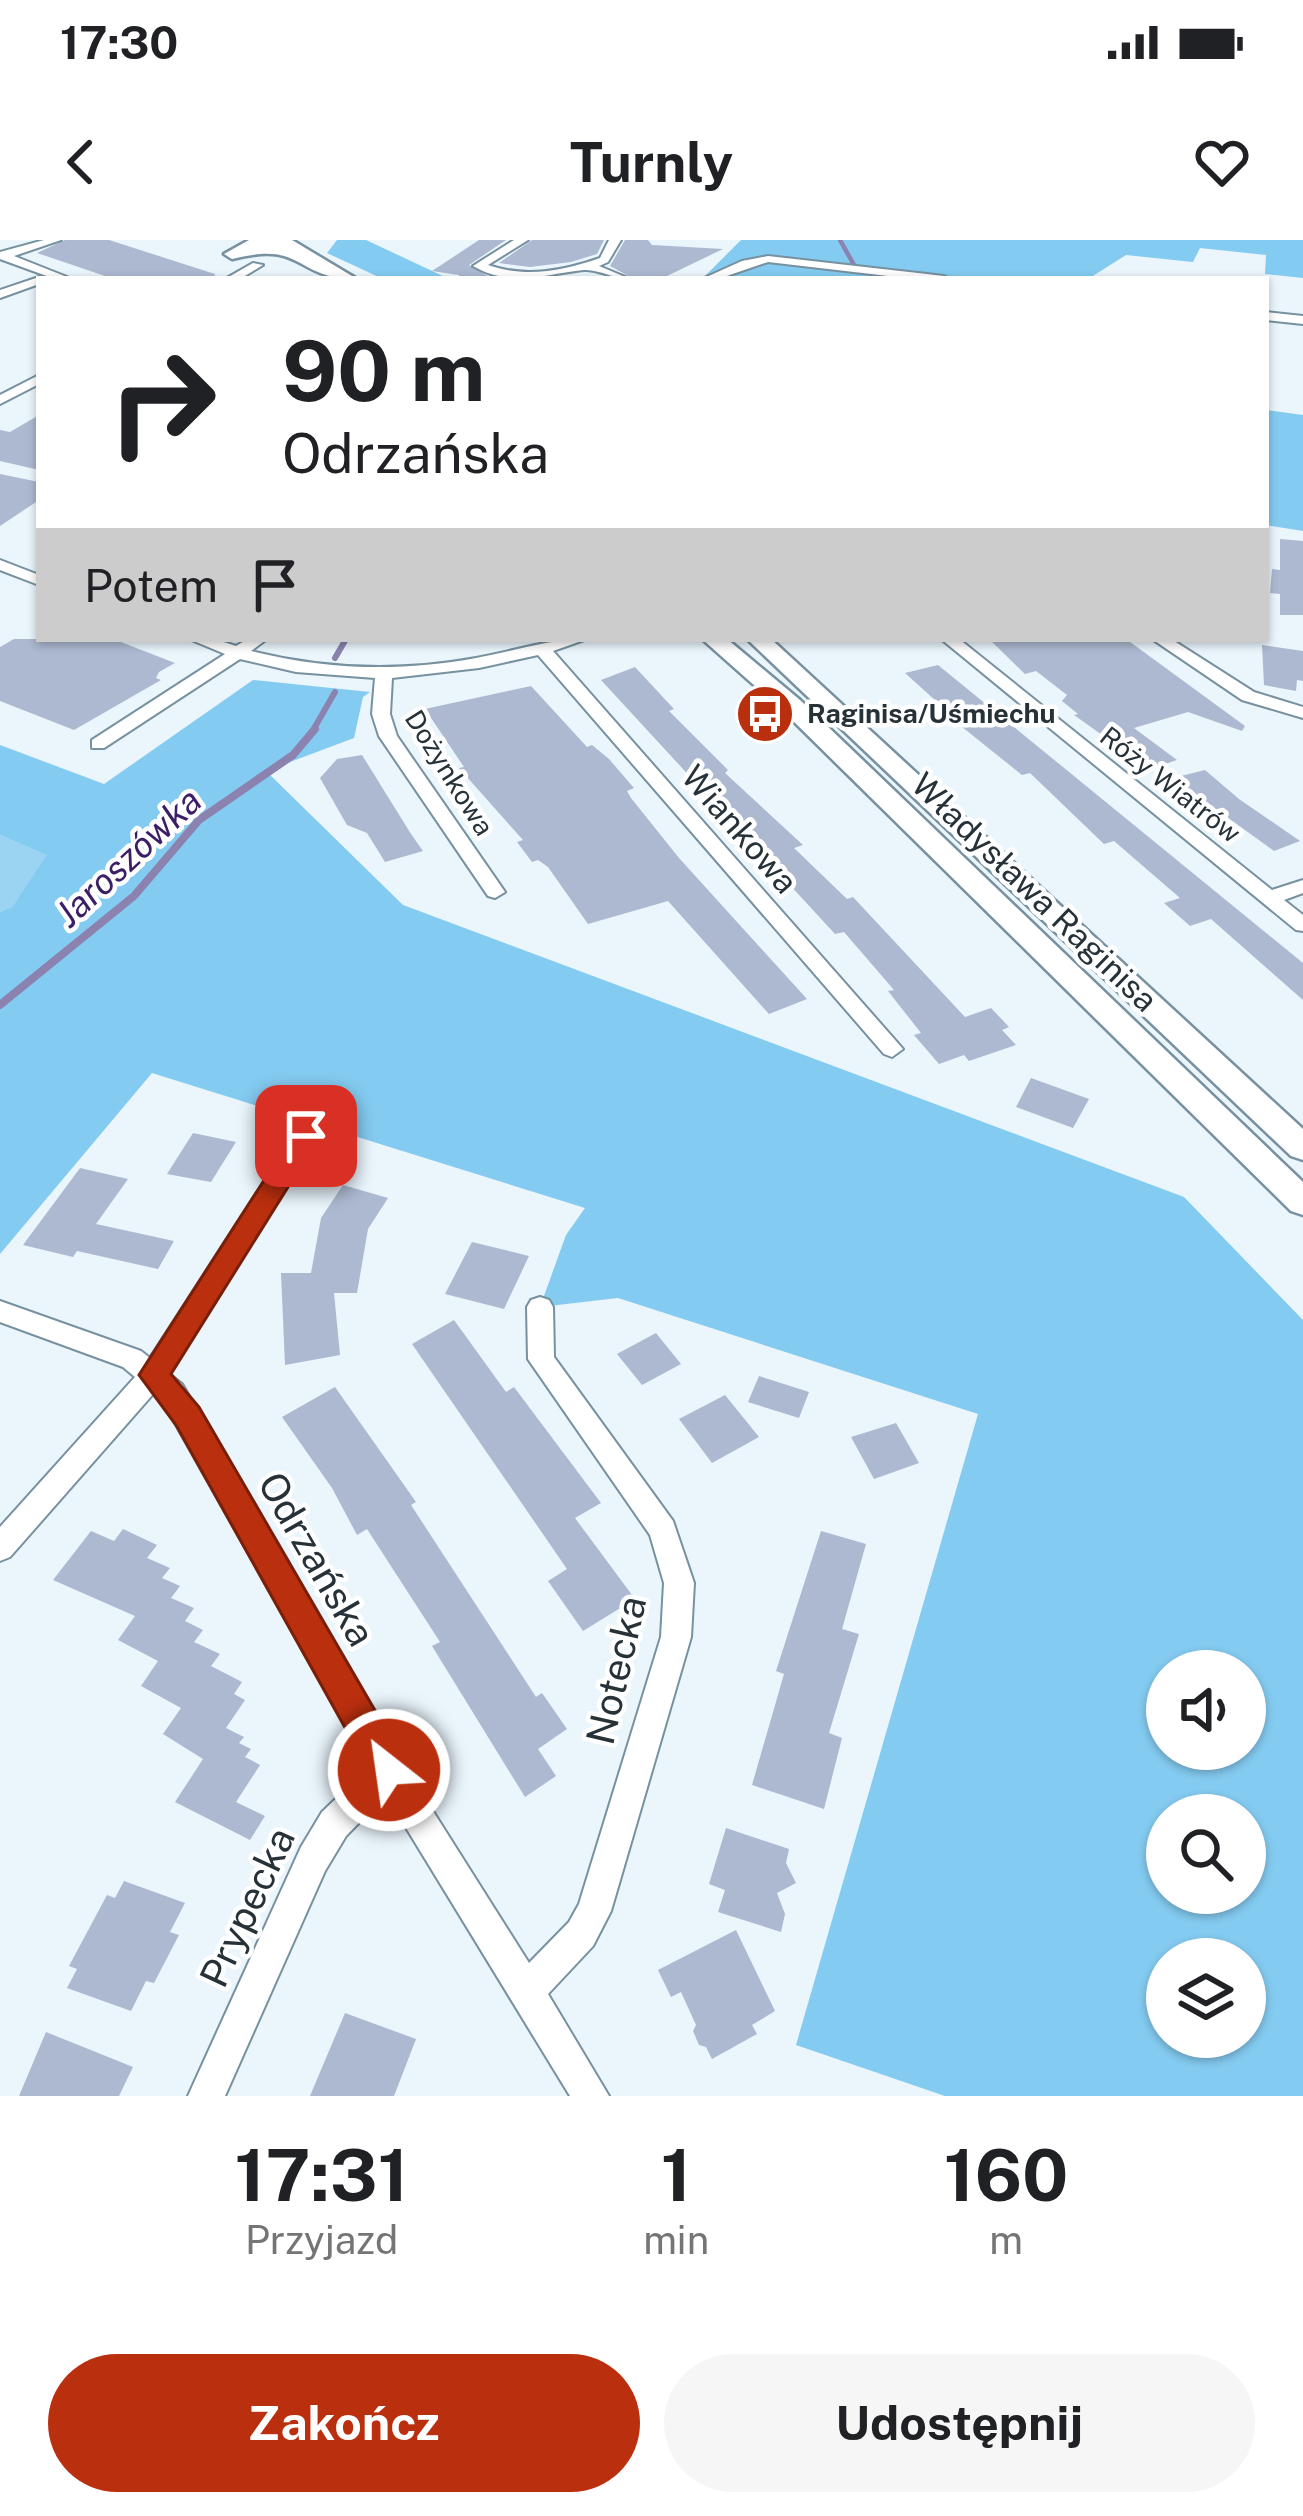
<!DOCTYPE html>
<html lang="pl">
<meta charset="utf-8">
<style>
body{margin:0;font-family:"Public Sans",sans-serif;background:#f6f6f6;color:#202124;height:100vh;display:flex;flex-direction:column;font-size:45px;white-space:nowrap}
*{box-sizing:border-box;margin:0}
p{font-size:39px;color:#757577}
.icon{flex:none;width:66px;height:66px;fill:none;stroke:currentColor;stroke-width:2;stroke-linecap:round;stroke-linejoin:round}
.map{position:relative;height:1856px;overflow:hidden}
.panel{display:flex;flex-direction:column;background:#fff;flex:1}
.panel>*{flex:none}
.hud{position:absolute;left:36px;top:36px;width:1233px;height:366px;border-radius:0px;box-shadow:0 3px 9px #0004;background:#fff;color:#202124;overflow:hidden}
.fabs{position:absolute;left:1146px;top:1410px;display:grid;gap:24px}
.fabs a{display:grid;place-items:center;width:120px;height:120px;border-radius:50%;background:#fff;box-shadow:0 3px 9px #0004;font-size:60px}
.pin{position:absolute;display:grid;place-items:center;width:102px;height:102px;color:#fff;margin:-51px;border-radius:24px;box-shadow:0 6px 18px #0006}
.me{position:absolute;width:132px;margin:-66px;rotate:330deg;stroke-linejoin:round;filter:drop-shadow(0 0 9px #0008)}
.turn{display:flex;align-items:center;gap:42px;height:252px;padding:0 48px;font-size:54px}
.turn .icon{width:156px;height:156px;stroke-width:2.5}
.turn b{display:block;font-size:84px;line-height:102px}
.then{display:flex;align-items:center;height:114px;padding:0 48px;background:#0003;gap:24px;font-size:45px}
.eta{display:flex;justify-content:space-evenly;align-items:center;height:204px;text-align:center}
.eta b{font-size:72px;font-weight:700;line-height:84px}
.button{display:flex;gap:24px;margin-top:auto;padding:24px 48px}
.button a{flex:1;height:138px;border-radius:72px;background:#ba2f0e;color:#fff;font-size:48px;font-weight:700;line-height:138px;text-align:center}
.button a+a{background:#f6f6f6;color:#202124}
.status{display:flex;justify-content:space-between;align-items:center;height:84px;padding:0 60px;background:#fff;direction:ltr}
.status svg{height:33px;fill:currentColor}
header{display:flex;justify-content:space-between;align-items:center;height:156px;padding:0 48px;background:#fff;font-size:54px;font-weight:700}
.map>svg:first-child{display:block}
.green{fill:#9bd4f3}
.forest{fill:#84cbf1;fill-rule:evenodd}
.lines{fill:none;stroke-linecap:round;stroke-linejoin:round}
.stream-far2{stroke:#8b82b0;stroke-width:4.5}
.stream-far1{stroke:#8b82b0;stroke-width:6}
.stream{stroke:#8b82b0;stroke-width:8}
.building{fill:#adb9d1}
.minor-casing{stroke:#7791a0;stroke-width:4}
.secondary-casing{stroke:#7791a0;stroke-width:5}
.minor{fill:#fff;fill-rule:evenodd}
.secondary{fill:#fff;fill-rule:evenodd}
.route{fill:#ba2f0e;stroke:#791f09;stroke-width:3}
.labels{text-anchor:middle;stroke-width:9;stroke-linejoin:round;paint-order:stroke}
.far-poi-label{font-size:27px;font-weight:bold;fill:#273238;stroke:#fff;text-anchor:start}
.far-street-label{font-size:27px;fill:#273238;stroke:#fff}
.street-label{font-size:33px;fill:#273238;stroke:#fff}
.water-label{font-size:36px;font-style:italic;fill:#3a1e66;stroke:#fff}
.near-street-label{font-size:39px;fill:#273238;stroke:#fff}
</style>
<div class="status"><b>17:30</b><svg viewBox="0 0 49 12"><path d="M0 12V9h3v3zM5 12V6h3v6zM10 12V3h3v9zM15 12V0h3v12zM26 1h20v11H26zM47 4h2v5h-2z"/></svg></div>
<header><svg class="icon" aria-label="back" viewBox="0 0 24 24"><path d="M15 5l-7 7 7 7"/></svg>Turnly<svg class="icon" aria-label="heart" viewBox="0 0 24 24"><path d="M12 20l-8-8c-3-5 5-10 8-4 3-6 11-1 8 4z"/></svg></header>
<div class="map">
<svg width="1303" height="1856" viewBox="0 0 1303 1856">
<rect width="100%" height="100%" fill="#eaf5fc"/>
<polygon class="green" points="0,595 48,615 12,667 0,672"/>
<g class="forest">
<polygon points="337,0 366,0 445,37 383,39 327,13"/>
<polygon points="741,0 1303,0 1303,38 1265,34 1266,15 1200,8 1193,22 1126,15 1088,39 702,39"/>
<polygon points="1266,170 1303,175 1303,291 1266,285"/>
<path d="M253 440 370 452 363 457 354 498 266 531 403 665 1184 957 1303 1080V1856H945L796 1805 978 1174 618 1058 540 1067 566 995 585 968 152 833 0 1014V672L12 667 47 615 0 595V505L104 544ZM1167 1431H1245V1509H1167ZM1167 1575H1245V1653H1167ZM1167 1719H1245V1797H1167Z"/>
</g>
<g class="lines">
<polyline class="stream-far2" points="840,0 854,25"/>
<g class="stream-far1">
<polyline points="335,418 346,399"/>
<polyline points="312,492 335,452"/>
</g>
<polyline class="stream" points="0,765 134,656 199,580 293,515 315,489"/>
</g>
<g class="building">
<polygon points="65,0 109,0 215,34 214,39 114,39 37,13"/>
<polygon points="479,0 506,0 469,25 493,39 459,39 459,35 432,31"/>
<polygon points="532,0 604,0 597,14 571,22 530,27 499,23"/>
<polygon points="625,0 648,0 652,5 723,9 667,36 634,39 610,26"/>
<polygon points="39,175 39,230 0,221 0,190 10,192"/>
<polygon points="0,234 39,242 39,260 0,286"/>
<polygon points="1280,299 1303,301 1303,375 1280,375 1280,354 1270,353 1272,329 1280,330"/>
<polygon points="14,399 113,399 175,423 159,432 156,438 161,440 74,490 0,461 0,407"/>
<polygon points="989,399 1126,399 1245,486 1242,491 1188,472 1134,488 1177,520 1150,529 1074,475 1078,474 1062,461 1067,455 1036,431 1025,434"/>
<polygon points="1262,405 1303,411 1303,441 1297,440 1296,451 1264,445"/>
<polygon points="938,425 1303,723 1303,760 1211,679 1190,686 1164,663 1180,658 1114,601 1104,604 1030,533 1022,535 931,462 936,461 905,433"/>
<polygon points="635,427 674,469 669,471 728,530 725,533 803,605 794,608 847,659 853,657 965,777 991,768 1009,787 1002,790 1016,805 969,821 964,815 939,824 914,795 921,793 888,751 894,750 844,692 835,694 601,440"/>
<polygon points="531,446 587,507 592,505 609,519 634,548 627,551 631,558 679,618 807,759 769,774 668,661 588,684 548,627 538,620 532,622 517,602 523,600 459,528 464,527 425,469"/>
<polygon points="362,515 411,594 423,611 385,622 367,593 347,585 320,538 337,519"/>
<polygon points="1205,530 1239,559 1300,601 1274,611 1173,538"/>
<polygon points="1031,838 1089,859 1073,888 1016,867"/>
<polygon points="193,893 236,902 211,942 167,934"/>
<polygon points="80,928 128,939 96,984 174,1001 158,1029 77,1011 73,1017 23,1005"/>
<polygon points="343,945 388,958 368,989 357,1053 334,1053 340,1115 285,1125 281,1033 311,1033 321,978"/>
<polygon points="472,1002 529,1016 504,1069 445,1054"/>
<polygon points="454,1080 506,1152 514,1147 601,1263 575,1278 635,1359 583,1391 548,1341 567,1329 412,1104"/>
<polygon points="656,1093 681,1124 642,1145 617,1114"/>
<polygon points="759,1136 809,1152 799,1178 748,1162"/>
<polygon points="335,1147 416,1262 411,1265 536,1457 542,1453 567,1489 538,1509 556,1536 525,1557 432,1406 440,1402 367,1289 357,1295 332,1248 282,1177"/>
<polygon points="725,1155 759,1197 712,1223 679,1179"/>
<polygon points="896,1183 919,1223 874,1239 851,1197"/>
<polygon points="123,1289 157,1305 147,1318 170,1328 162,1338 180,1346 171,1358 194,1368 185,1381 203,1390 194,1402 220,1414 211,1426 242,1442 234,1454 245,1460 226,1488 244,1497 239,1503 251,1509 245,1517 260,1525 236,1562 265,1576 250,1600 175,1562 203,1519 163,1494 181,1468 141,1446 158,1421 118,1400 135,1376 53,1340 91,1291 114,1301"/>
<polygon points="821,1291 866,1304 842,1389 859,1394 829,1493 842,1498 824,1569 752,1545 784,1434 776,1431"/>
<polygon points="726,1588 789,1609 786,1623 796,1643 777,1653 785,1674 781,1692 718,1672 725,1650 709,1644"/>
<polygon points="124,1641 185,1663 170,1692 179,1695 154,1743 146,1741 131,1771 67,1748 77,1729 69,1726 107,1655 115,1658"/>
<polygon points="736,1690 775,1771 752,1785 757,1794 712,1819 706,1807 699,1805 693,1791 696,1785 681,1752 671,1757 658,1730"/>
<polygon points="345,1773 416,1799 394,1856 310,1856"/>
<polygon points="46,1792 133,1827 119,1856 19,1856"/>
</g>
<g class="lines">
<defs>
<g id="minor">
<polygon points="44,0 61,0 14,16 72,39 55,39 0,19 0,12"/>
<path d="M514 0H528L488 25C525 38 563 31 600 18L609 0H621L608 22 599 26 630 39C614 39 598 29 584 30 545 34 510 48 473 26Z"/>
<polygon points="768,16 944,36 950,39 914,39 768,22 718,39 702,39 742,21"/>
<polygon points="253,23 263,25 240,39 225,39"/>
<polygon points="39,37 44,39 39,39 39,44 0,58 0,50"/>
<polygon points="1266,72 1303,76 1303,84 1266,80"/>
<polygon points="39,135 39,144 0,164 0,155"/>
<polygon points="0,320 39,335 39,345 0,330"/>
<path d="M189 399H214L236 406 248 399H267L251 411C327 430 400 432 476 418 514 411 549 399 587 399L553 411 903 809 892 817 884 814 538 415 479 428 392 438 390 474 397 496 505 652 495 658 488 656 379 496 372 474 375 438 296 432 240 419 104 508H92V500L225 414Z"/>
<polygon points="941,399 959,399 1272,650 1303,640 1303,653 1284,660 1303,675 1303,691 1296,690"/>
<polygon points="1152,399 1171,399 1254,452 1303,467 1303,478 1242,460"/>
<polygon points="306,887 318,895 169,1134 182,1144 400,1519 529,1723 569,1682 579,1664 661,1397 664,1343 650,1295 528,1119 527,1067 531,1060 540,1057 549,1060 553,1067 554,1117 673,1281 694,1343 691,1397 611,1671 593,1706 548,1754 609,1856 570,1856 386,1555 346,1596 325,1631 225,1856 188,1856 301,1607 322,1572 369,1527 162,1160 154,1153 10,1317 0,1321 0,1287 135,1137 123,1127 0,1082 0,1061 141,1111 150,1118 298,889"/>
</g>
<g id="secondary">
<path d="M249 0H292L357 39C293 39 306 0 232 19L224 14Z"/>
<polygon points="702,399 727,399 800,460 1303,942 1303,975 1291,971 782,470"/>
<polygon points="747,399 771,399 1303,889 1303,920 1291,916"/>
</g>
</defs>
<use href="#minor" class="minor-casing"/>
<use href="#secondary" class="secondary-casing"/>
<use href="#minor" class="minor"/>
<use href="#secondary" class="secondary"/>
</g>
<polygon class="route" points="306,886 320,896 171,1134 199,1167 402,1517 408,1530 402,1543 389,1548 376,1543 176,1185 139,1135 297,889"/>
<defs>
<symbol id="bus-disc" viewBox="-11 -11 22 22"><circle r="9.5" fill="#ba2f0e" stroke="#fff"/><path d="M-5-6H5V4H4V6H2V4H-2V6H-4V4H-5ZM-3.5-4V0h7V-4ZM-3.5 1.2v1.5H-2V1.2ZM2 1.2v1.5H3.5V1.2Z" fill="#fff"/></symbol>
</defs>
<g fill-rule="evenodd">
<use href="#bus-disc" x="732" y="441" width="66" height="66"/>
</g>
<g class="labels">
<g class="far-poi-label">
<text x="807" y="483">Raginisa/Uśmiechu</text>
</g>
<g class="far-street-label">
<text transform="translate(449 533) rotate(58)" y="9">Dożynkowa</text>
<text transform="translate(1170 545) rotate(38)" y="9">Róży Wiatrów</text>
</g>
<g class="street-label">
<text transform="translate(740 589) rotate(49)" y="12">Wiankowa</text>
<text transform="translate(1035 652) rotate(44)" y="12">Władysława Raginisa</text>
</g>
<g class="water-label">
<text transform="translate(128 617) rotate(-43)" y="13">Jaroszówka</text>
</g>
<g class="near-street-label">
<text transform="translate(317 1319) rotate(60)" y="14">Odrzańska</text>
<text transform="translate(616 1430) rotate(-77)" y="14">Notecka</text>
<text transform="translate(247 1667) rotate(-65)" y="14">Prypecka</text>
</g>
</g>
</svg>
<div class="fabs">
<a><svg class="icon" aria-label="sound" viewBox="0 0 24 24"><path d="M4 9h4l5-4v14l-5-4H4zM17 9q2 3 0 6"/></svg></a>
<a><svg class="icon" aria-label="search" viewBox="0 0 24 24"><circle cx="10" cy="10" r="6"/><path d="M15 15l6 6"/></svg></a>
<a><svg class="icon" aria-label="layers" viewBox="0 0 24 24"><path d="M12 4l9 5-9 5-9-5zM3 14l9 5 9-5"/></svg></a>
</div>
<div class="pin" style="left:306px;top:896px;background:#d93025"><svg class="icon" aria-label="arrive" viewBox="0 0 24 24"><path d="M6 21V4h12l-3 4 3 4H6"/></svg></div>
<svg class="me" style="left:389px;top:1530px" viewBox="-20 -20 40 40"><circle r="17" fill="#ba2f0e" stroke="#fff" stroke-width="3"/><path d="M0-11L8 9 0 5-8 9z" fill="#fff"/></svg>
<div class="hud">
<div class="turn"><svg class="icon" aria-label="right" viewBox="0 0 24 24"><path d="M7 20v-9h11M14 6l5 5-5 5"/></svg><div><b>90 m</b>Odrzańska</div></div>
<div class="then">Potem<svg class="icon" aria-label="arrive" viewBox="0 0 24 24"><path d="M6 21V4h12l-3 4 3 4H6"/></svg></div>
</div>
</div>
<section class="panel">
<div class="eta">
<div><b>17:31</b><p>Przyjazd</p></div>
<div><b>1</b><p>min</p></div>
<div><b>160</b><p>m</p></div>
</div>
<div class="button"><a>Zakończ</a><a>Udostępnij</a></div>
</section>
